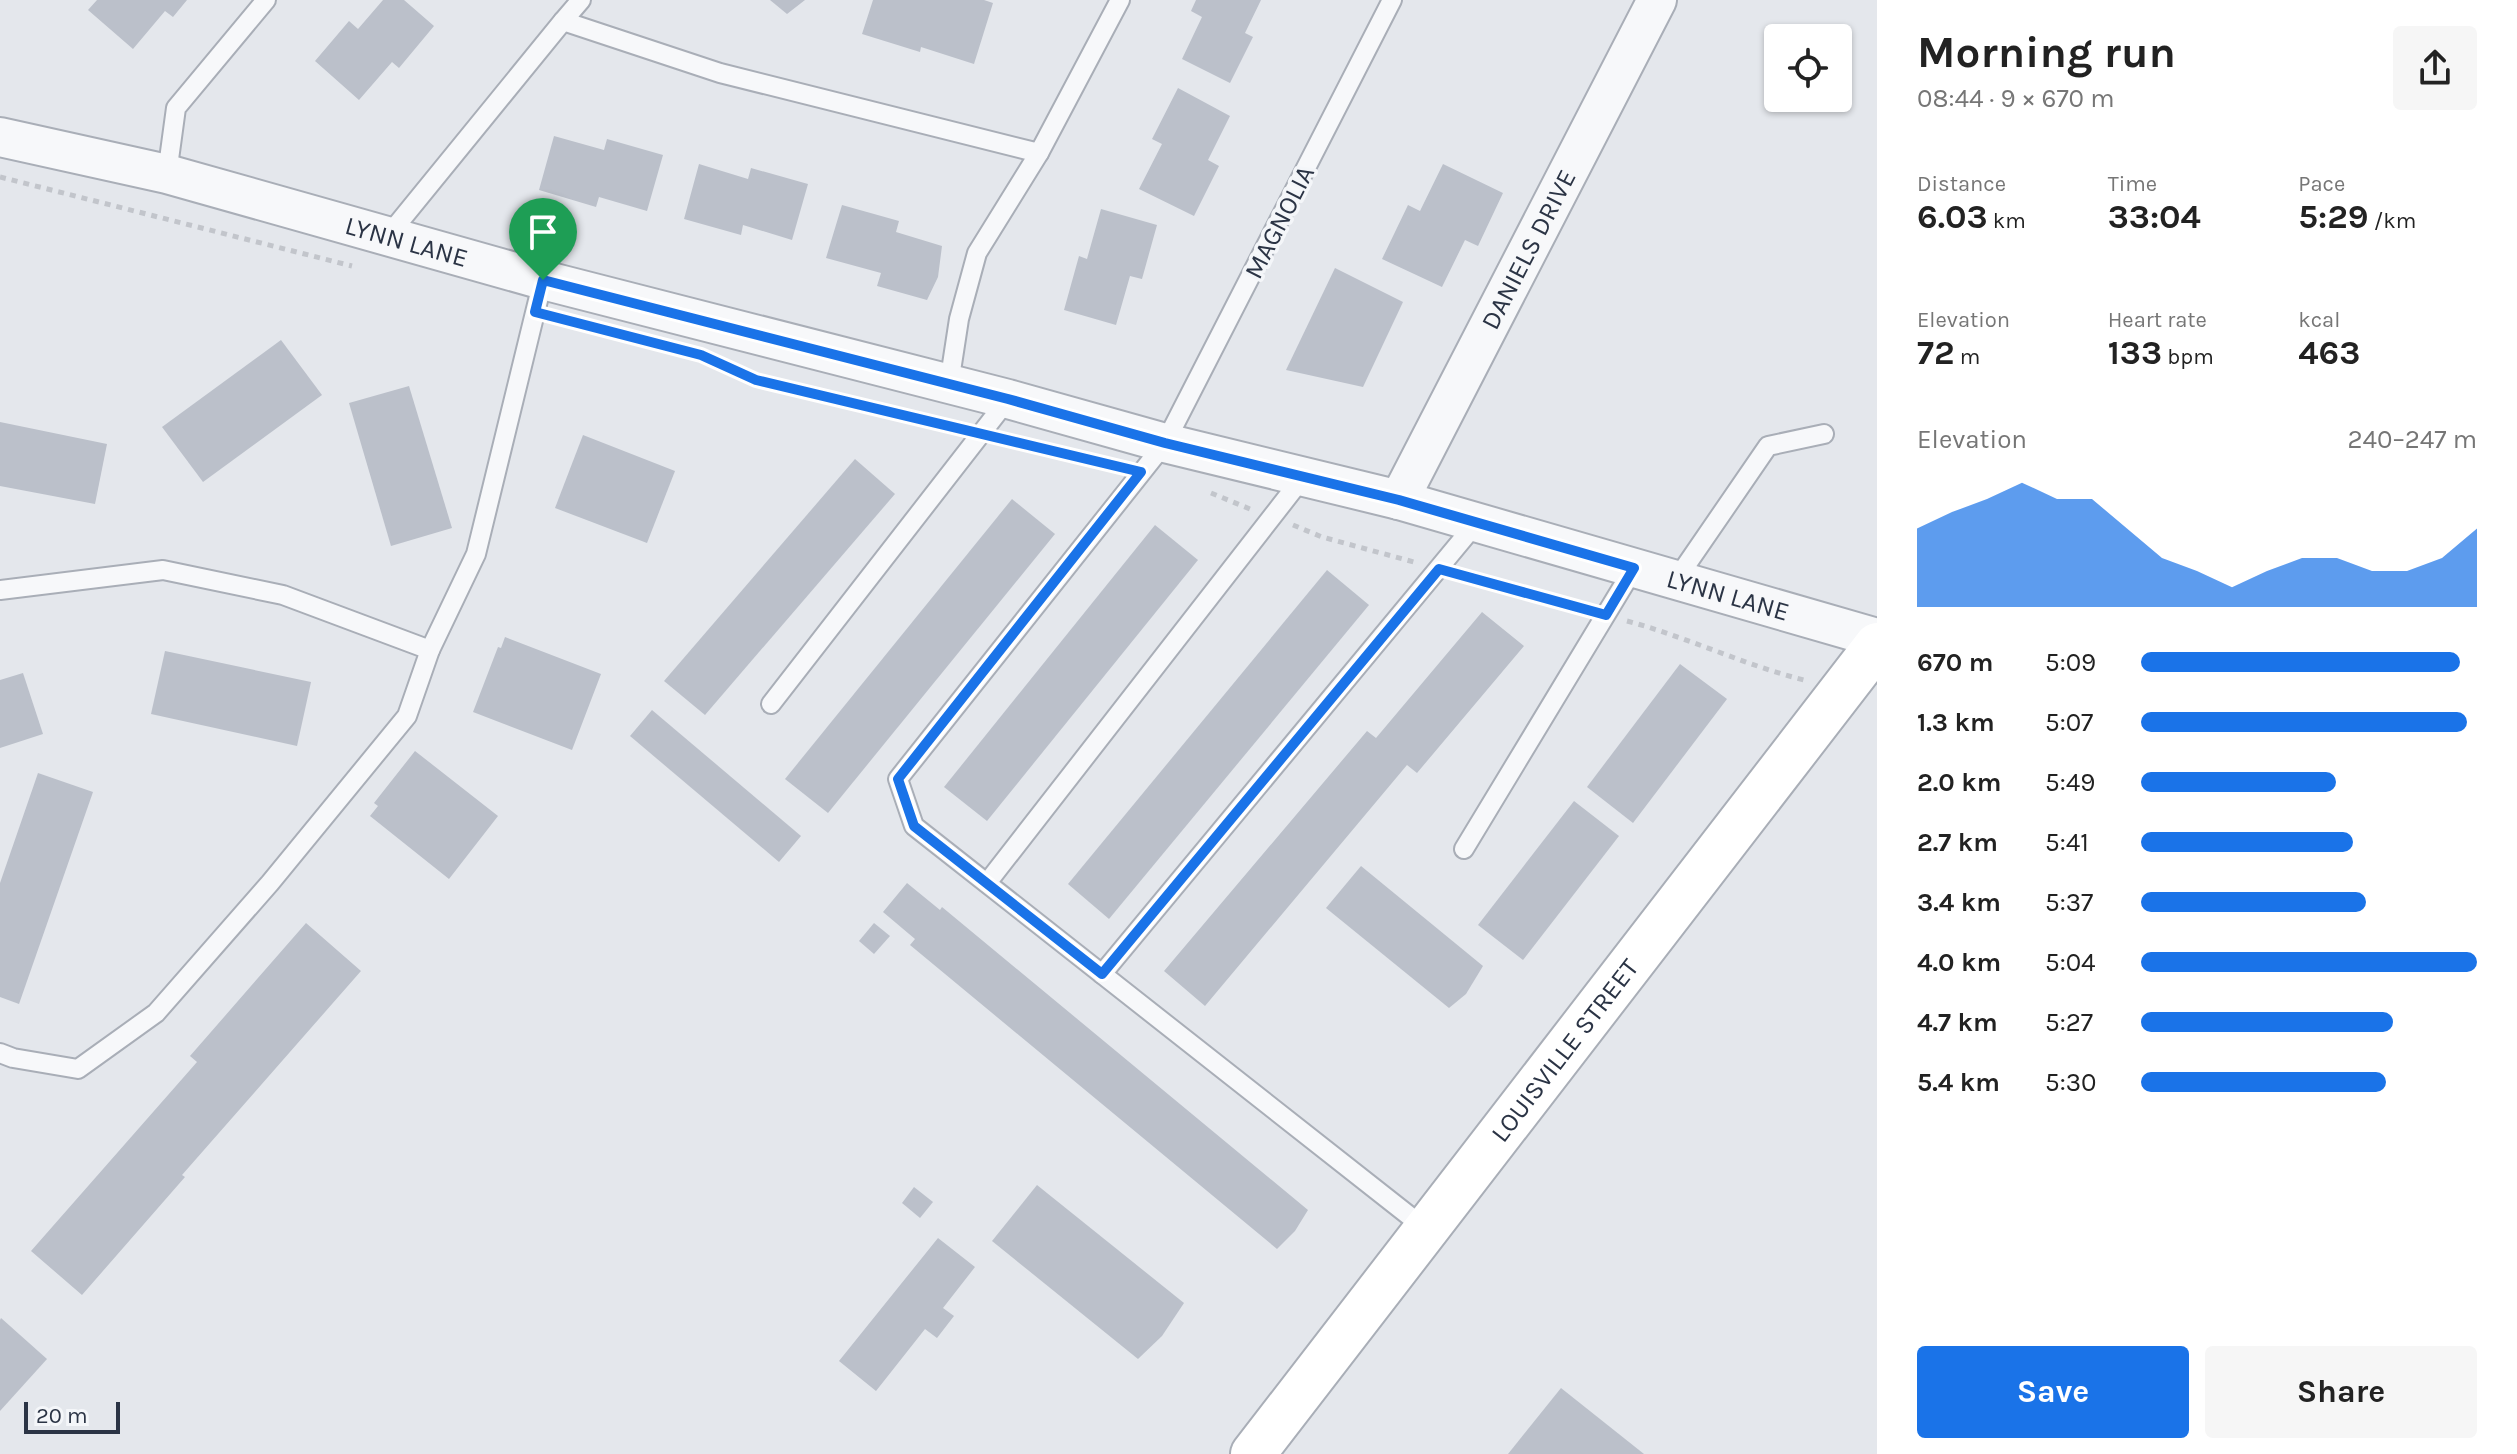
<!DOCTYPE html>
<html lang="en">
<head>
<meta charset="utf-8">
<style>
  :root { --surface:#fff; --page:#f6f6f6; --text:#222; --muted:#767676; --accent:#1a73e8 }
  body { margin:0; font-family:Karla,sans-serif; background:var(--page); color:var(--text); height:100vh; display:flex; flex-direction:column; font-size:30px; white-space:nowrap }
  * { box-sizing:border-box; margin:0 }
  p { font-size:26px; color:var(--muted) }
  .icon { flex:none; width:44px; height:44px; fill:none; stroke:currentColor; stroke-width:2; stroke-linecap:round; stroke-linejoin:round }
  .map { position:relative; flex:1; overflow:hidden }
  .details { display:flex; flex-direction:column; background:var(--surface); width:640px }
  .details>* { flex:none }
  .fabs { position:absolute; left:1764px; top:24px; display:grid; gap:16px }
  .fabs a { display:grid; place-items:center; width:88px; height:88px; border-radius:8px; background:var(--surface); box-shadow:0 2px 6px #0004; font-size:40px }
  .scale { position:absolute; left:24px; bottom:20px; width:96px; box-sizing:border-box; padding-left:8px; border:4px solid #2b3445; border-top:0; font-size:22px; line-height:28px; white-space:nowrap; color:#2b3445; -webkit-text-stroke:6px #f4f6f9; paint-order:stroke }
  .pin { position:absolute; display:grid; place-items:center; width:68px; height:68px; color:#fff; margin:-82px -34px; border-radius:50% 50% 50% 0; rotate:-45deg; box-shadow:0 0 8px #0007 }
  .pin .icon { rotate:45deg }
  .round { display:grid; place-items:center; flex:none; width:84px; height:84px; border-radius:8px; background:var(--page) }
  .summary { display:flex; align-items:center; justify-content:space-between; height:136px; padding:0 40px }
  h1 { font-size:44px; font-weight:700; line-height:60px }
  .figures { display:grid; grid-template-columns:repeat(3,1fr); gap:12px; height:136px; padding:8px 40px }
  .figures div { display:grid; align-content:center }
  .figures b { font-size:34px; font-weight:700 }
  .figures small { font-size:22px; font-weight:400 }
  .figures p { font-size:22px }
  .chart { height:224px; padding:16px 40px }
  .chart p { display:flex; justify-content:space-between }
  .chart svg { width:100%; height:144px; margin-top:8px; fill:var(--accent); opacity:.7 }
  .button { display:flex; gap:16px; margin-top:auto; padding:16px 40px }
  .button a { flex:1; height:92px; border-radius:8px; background:var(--accent); color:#fff; font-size:32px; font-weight:700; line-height:92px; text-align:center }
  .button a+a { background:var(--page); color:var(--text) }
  ul { padding:0 40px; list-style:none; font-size:26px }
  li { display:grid; grid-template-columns:128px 96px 1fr; align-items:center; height:60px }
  li i { height:20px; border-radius:10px; background:var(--accent) }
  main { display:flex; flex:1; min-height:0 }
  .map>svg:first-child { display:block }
  .building { fill:#bbc0ca }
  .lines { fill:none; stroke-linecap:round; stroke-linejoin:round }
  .service-casing { stroke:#a9aeb7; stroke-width:22 }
  .minor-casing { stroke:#a9aeb7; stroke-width:42 }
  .secondary-casing { stroke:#a9aeb7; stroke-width:48 }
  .path { stroke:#c2c5cb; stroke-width:5; stroke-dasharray:6 6; stroke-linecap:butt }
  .service { stroke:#f7f8fa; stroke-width:18 }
  .minor { stroke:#f7f8fa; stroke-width:38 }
  .secondary { stroke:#fff; stroke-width:44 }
  .route-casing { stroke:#fff; stroke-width:16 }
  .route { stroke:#1a73e8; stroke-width:10 }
  .labels { text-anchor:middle; stroke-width:7; stroke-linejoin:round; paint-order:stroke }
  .street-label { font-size:26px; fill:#2b3445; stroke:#f4f6f9 }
</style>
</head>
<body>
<main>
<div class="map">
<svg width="1877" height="1454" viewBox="0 0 1877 1454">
  <rect width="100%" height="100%" fill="#e4e7ec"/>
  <!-- building -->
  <g class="building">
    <polygon points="97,0 187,0 173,17 165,11 133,49 88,10"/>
    <polygon points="383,0 404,0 434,26 399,68 392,62 359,100 315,61 349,21 358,29"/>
    <polygon points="770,0 805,0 787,14"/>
    <polygon points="873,0 984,0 993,3 974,64 921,47 920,52 862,34"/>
    <polygon points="1196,0 1261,0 1245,33 1253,37 1230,83 1182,59 1202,17 1191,11"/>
    <polygon points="1178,88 1230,116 1208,160 1219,166 1194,216 1139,189 1162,144 1152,139"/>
    <polygon points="554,136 604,150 607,139 663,155 647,211 599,197 596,207 539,190"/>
    <polygon points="699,164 748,179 751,168 808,184 792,240 743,225 741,235 684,219"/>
    <polygon points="1443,164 1503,193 1478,246 1465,240 1442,287 1382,259 1408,205 1420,211"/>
    <polygon points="842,205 899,221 896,232 942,246 938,277 927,300 877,286 881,273 826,258"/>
    <polygon points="1101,209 1157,225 1142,279 1130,276 1116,325 1064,310 1079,256 1087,259"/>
    <polygon points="1335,268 1403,302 1363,387 1286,370"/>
    <polygon points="281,340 322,395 203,482 162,427"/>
    <polygon points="409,386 452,528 391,546 349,403"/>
    <polygon points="0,422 107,444 95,504 0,486"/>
    <polygon points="583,435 675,471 647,543 555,508"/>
    <polygon points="855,459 895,494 705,715 664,681"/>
    <polygon points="1012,499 1055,534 828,813 785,779"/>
    <polygon points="1155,525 1198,560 987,821 944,787"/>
    <polygon points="1327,570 1369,605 1109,919 1068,884"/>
    <polygon points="1482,612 1524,646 1417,773 1407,765 1205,1006 1164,971 1367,731 1376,738"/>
    <polygon points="505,637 601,674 572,750 473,712 498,647 501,648"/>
    <polygon points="165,651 311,682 297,746 151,714"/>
    <polygon points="1680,664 1727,699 1633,823 1587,787"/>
    <polygon points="23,673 43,734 0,748 0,680"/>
    <polygon points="652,710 801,836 779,862 630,736"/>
    <polygon points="415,751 498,816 449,879 370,816 378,806 374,803"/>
    <polygon points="38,773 93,792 19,1004 0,997 0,883"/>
    <polygon points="1574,801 1619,836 1523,960 1478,925"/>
    <polygon points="1361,866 1483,966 1466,994 1449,1008 1326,908"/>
    <polygon points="907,883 940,910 942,907 1308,1210 1295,1231 1277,1249 910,945 915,939 883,912"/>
    <polygon points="306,923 361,971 182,1175 185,1177 82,1295 31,1251 197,1062 190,1056"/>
    <polygon points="874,923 890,936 874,954 859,941"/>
    <polygon points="1037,1185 1184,1303 1162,1336 1138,1359 992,1241"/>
    <polygon points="914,1187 933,1202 920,1218 902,1203"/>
    <polygon points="938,1238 975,1267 943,1308 954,1316 937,1338 925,1329 876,1391 839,1361"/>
    <polygon points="1,1318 47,1359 0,1411 0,1320"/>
    <polygon points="1561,1388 1644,1454 1508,1454"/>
  </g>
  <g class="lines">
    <!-- service casing -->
    <g class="service-casing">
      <g id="service">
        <polyline points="581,0 563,21 720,73 1039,153"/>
        <polyline points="1392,0 1165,443 898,779 914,826 1426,1229"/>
        <polyline points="167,174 176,108 266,0"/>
        <polyline points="387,237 563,21"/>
        <polyline points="949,384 959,319 977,253 1039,153 1120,0"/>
        <polyline points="1676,580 1768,446 1824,434"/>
        <polyline points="0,590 163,570 283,595 430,650 407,716 270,883 156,1013 78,1069 13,1058 0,1053"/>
        <polyline points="430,650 476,554 543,280"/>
        <polyline points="771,704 1008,399"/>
        <polyline points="1464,849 1634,568"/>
        <polyline points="987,883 1303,477"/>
        <polyline points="1102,974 1477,522"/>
      </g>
    </g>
    <!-- minor casing -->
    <g class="minor-casing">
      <g id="minor">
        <path id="s1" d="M0,137L167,174L543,280L1008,399L1165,443L1399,500L1877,638"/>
        <path id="s2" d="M1399,500L1657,0"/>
      </g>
    </g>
    <!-- secondary casing -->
    <g class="secondary-casing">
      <g id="secondary">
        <path id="s3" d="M1253,1454L1877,645"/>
      </g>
    </g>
    <!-- path -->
    <g class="path">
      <polyline points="0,177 352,266"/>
      <polyline points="721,364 756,380 954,428"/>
      <polyline points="1006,440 1059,453"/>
      <polyline points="1211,493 1250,509"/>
      <polyline points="1293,525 1322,537 1414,562"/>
      <polyline points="1462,575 1583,609"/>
      <path d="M1627,621C1687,637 1744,665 1804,680"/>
    </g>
    <!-- service -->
    <use href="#service" class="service"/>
    <!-- minor -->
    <use href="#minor" class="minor"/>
    <!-- secondary -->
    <use href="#secondary" class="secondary"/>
  </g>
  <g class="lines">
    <!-- route casing -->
    <g class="route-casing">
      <polygon id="route" points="543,280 1008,399 1165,443 1399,500 1634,568 1606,615 1439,569 1102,974 914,826 898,779 1141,472 756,380 701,355 535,312"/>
    </g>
    <!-- route -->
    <use href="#route" class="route"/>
  </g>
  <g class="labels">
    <!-- street labels -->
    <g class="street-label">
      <text transform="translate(1279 222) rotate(-63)" y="9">MAGNOLIA</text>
      <text dy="9" stroke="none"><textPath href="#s1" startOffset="420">LYNN LANE</textPath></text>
      <text dy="9" stroke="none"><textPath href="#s2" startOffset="282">DANIELS DRIVE</textPath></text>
      <text dy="9" stroke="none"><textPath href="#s1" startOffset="1788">LYNN LANE</textPath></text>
      <text dy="9" stroke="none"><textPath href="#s3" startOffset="510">LOUISVILLE STREET</textPath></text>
    </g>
  </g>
</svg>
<div class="fabs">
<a><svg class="icon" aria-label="locate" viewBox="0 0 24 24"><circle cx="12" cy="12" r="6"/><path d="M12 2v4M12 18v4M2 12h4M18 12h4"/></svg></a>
</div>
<div class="scale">20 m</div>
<div class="pin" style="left:543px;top:280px;background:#1e9e55"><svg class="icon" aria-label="arrive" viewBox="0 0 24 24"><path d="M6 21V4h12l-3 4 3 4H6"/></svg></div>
</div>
<section class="details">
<div class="summary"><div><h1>Morning run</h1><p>08:44 · 9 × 670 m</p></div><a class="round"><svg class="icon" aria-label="share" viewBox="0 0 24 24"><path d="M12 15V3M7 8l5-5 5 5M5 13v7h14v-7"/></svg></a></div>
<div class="figures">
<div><p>Distance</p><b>6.03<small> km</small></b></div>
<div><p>Time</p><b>33:04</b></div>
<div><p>Pace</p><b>5:29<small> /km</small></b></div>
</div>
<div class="figures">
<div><p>Elevation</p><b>72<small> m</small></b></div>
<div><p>Heart rate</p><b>133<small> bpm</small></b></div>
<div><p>kcal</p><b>463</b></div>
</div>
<div class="chart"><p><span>Elevation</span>240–247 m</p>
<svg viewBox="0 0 160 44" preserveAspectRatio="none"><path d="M0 44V20L10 15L20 11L30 6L40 11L50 11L60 20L70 29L80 33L90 38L100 33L110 29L120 29L130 33L140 33L150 29L160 20V44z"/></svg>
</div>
<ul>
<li><b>670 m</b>5:09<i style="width:95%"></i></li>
<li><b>1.3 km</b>5:07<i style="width:97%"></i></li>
<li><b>2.0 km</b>5:49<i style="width:58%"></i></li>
<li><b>2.7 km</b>5:41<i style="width:63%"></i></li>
<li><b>3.4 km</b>5:37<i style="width:67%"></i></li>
<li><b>4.0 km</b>5:04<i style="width:100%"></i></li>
<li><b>4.7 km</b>5:27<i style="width:75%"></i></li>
<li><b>5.4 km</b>5:30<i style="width:73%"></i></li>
</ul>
<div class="button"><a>Save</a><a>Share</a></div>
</section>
</main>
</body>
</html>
